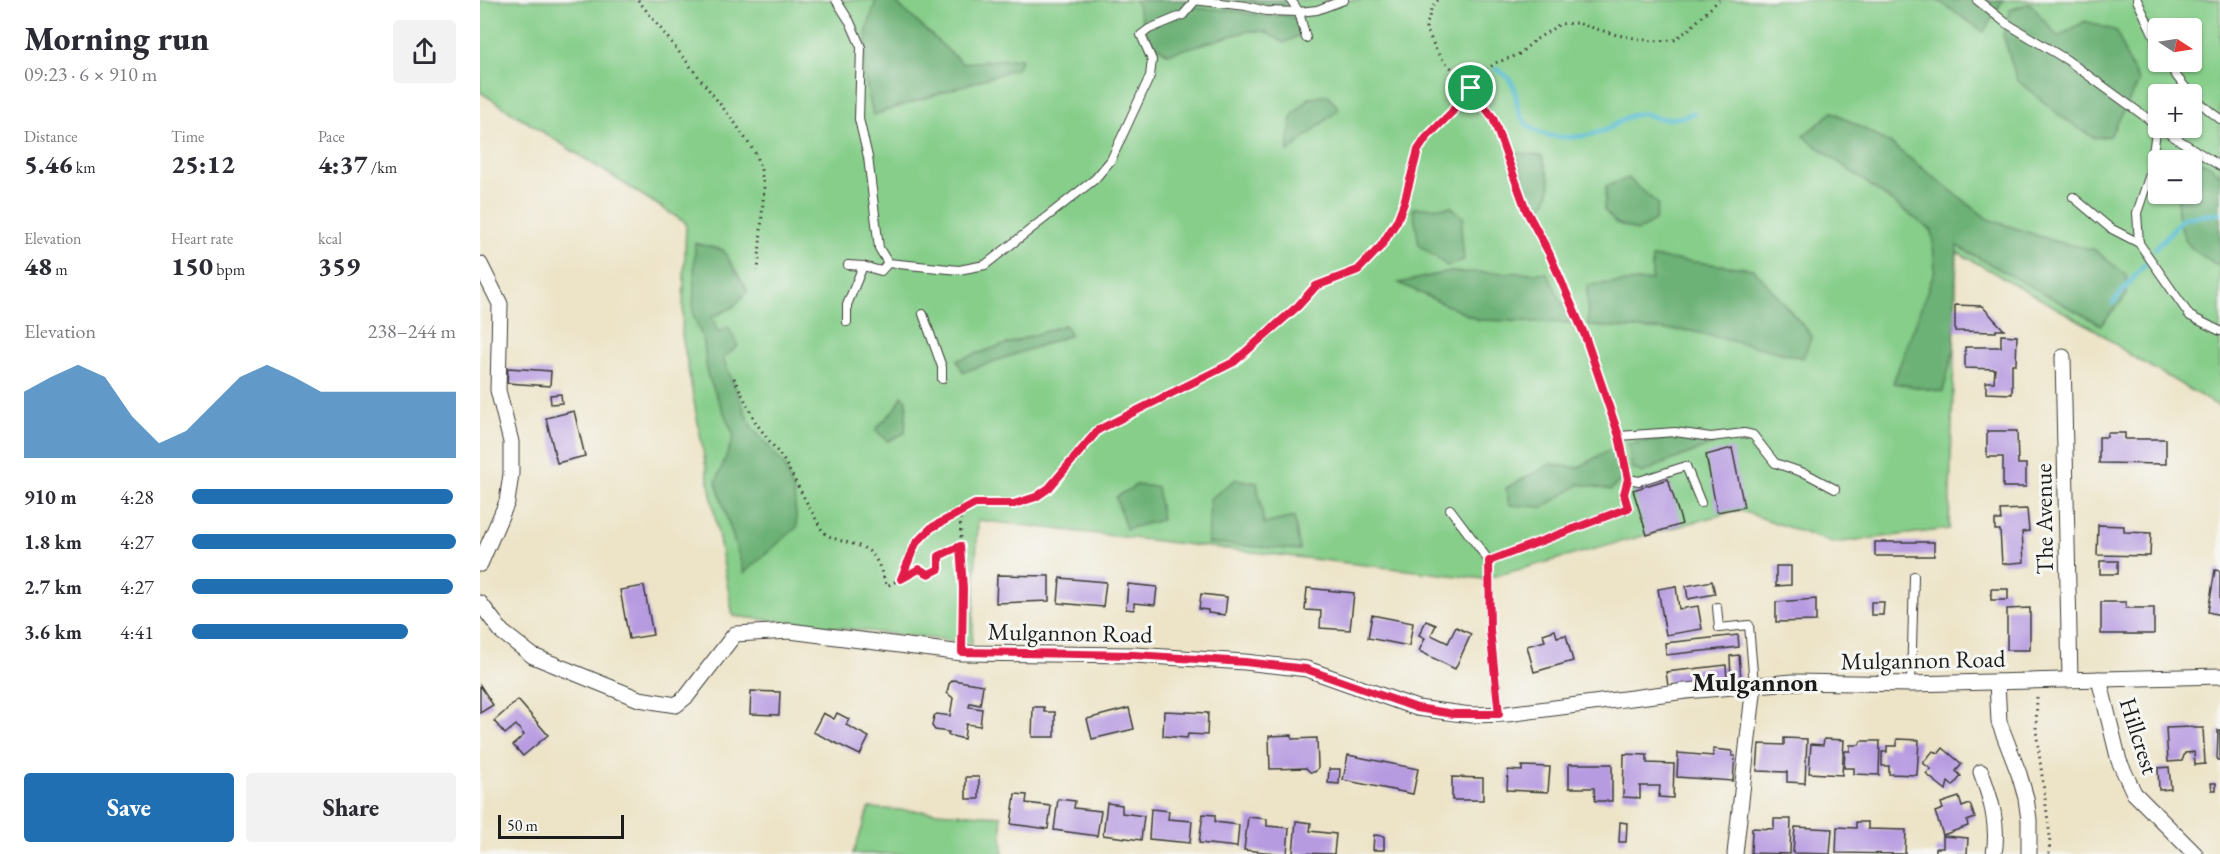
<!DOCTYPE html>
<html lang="en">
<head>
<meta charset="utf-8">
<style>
  :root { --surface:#fff; --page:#f2f2f3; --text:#2b2b33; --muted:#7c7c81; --accent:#1f6fb2 }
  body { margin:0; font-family:"EB Garamond",serif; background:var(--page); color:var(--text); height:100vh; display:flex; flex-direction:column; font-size:22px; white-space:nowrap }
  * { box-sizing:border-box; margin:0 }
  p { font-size:20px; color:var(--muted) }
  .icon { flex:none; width:33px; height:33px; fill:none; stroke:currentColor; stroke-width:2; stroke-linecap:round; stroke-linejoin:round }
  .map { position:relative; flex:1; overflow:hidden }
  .sheet { display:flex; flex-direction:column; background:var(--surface); width:480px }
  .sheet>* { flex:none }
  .needle { width:39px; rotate:102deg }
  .buttons { position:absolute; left:1668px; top:18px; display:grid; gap:12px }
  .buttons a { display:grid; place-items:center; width:54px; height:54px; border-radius:6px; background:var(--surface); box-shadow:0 2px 4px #0004; font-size:30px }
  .scale { position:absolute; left:18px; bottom:15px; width:126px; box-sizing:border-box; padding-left:6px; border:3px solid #1c1c1c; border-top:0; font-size:16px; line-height:21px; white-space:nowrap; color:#1c1c1c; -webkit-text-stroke:4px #f6f6f2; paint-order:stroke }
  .pin { position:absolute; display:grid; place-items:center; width:51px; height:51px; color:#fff; margin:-26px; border:3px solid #fff; border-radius:50%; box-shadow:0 2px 6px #0007 }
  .round { display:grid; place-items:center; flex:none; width:63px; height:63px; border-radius:6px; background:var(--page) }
  .headline { display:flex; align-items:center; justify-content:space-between; height:102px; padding:0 24px }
  h1 { font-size:33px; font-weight:800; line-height:45px }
  .figures { display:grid; grid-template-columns:repeat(3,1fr); gap:9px; height:102px; padding:6px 24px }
  .figures div { display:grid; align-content:center }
  .figures b { font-size:26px; font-weight:800 }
  .figures small { font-size:16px; font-weight:400 }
  .figures p { font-size:16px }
  .chart { height:168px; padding:12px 24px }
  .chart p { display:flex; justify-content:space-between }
  .chart svg { width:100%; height:108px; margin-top:6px; fill:var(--accent); opacity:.7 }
  .cta { display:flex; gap:12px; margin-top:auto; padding:12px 24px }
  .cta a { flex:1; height:69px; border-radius:6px; background:var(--accent); color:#fff; font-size:24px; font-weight:800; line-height:69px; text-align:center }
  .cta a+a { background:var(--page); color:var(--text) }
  ul { padding:0 24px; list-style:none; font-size:20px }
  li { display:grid; grid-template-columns:96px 72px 1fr; align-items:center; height:45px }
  li i { height:15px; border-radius:8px; background:var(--accent) }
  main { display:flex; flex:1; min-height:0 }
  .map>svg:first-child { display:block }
  .green { fill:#86ce8a; stroke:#517553; stroke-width:1.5; fill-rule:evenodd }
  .forest { fill:#6cb176; stroke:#446649; stroke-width:1.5 }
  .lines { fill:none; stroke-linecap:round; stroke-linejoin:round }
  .stream { stroke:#53bcd0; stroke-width:5 }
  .building { fill:#b79be1 }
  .lane-casing { stroke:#3b3a36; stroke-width:10 }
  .street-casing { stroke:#3b3a36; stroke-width:17 }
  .path { stroke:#3b3a36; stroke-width:3; stroke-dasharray:1.5 4.5; stroke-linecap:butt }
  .lane { stroke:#fff; stroke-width:8 }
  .street { stroke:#fff; stroke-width:15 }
  .route-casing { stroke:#fff; stroke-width:12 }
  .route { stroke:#e11d48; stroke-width:8 }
  .labels { text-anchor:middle; stroke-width:6; stroke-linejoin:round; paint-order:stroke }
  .street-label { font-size:24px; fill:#1c1c1c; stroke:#f6f6f2 }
  .neighbourhood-label { font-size:26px; font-weight:bold; fill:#1c1c1c; stroke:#f6f6f2 }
</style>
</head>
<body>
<main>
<section class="sheet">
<div class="headline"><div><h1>Morning run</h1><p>09:23 · 6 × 910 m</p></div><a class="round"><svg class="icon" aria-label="share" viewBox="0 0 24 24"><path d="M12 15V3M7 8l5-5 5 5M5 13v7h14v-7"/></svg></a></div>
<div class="figures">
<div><p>Distance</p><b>5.46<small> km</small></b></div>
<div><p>Time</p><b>25:12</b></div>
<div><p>Pace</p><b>4:37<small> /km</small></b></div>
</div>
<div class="figures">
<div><p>Elevation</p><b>48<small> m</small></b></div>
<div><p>Heart rate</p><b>150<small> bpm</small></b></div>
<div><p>kcal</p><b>359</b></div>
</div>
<div class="chart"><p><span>Elevation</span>238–244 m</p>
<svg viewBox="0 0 160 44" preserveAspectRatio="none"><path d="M0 44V17L10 11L20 6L30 11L40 27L50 38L60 33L70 22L80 11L90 6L100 11L110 17L120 17L130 17L140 17L150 17L160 17V44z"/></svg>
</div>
<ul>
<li><b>910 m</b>4:28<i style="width:99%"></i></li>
<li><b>1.8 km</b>4:27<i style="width:100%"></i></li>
<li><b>2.7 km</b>4:27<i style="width:99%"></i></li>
<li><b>3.6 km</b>4:41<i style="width:82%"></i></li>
</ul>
<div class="cta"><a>Save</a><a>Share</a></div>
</section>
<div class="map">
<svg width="1740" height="854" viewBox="0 0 1740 854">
  <rect width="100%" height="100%" fill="#f6f6f2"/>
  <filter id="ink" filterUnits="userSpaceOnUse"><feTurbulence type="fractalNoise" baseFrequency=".0167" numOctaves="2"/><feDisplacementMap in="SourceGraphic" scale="12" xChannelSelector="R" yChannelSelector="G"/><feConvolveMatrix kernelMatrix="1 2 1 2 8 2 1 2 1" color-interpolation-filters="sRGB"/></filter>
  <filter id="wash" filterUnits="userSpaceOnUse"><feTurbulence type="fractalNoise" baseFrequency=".008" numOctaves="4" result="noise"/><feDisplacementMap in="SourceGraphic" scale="24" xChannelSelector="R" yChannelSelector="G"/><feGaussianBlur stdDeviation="1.35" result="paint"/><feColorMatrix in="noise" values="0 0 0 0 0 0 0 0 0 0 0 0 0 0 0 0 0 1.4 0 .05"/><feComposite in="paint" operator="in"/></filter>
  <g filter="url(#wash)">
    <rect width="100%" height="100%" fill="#ede4c8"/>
    <!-- green -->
    <g class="green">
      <path d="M0,0H1740V407L1650,355L1616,330L1477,252L1469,529L1353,543L1259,510L1004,579L498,520L492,643L253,616L202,335L206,223L0,92ZM1678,28H1712V62H1678ZM1678,94H1712V128H1678ZM1678,160H1712V194H1678Z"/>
      <polygon points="389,808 521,816 523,854 373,854"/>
    </g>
    <!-- forest -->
    <g class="forest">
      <polygon points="396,0 413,0 482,63 541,58 538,68 393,115 384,75 387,30"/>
      <polygon points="655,0 704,0 715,8 747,10 790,17 801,15 816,18 820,35 804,43 784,31 768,31 688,54 671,43"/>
      <polygon points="762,0 806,0 806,1 803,8"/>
      <polygon points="1457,0 1523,0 1504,32"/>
      <polygon points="1550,3 1578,37 1605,21 1637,31 1645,54 1659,82 1630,136 1614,138 1583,118 1537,80 1523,35 1530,10"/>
      <polygon points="848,95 859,109 808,152 811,117 829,98"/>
      <polygon points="1353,112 1411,144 1508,219 1577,242 1615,250 1647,276 1646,296 1621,325 1477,246 1474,349 1463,392 1413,383 1455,270 1452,231 1323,136"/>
      <path d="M1035,152L1062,156C1071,183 1076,189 1057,214Z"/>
      <path d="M1719,162L1730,165L1740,175V267C1732,261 1723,257 1715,251C1700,240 1696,211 1698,194H1712V170Z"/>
      <polygon points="1148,178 1178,204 1175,221 1157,231 1136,223 1124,210 1126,186"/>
      <polygon points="972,207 984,218 981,228 984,260 967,266 939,245 933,208"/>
      <polygon points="215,243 243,250 268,291 252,308 232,317 238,332 248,327 258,346 243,358 271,426 305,466 314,494 317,527 264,573 236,482 254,436 227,374 224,343 213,314"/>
      <polygon points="1172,257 1274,269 1332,336 1323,358 1211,331 1108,326 1107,285 1172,280"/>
      <polygon points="967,272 1067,273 1092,323 998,320 919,283"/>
      <polygon points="585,325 591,335 483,372 477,360"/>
      <polygon points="422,396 427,400 425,433 408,441 395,430 416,408"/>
      <polygon points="1195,437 1234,444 1187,462 1162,473 1152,468 1148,444"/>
      <polygon points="1134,447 1141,479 1131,490 1100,484 1064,507 1029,505 1026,488 1071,464 1098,468"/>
      <polygon points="756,479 777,483 784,524 814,517 820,550 728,543 730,499"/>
      <polygon points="656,485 677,487 682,520 646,529 636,497"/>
    </g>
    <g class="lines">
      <!-- stream -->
      <g class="stream">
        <path d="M1016,69C1047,86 1028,103 1045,122C1062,142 1101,139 1123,131C1135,126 1147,114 1160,114C1166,113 1172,117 1178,118C1191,120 1202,118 1214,113"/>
        <polyline points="1675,249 1703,218 1740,213"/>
        <polyline points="1633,303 1665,264"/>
      </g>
    </g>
    <g id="blocks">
      <!-- building -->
      <g class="building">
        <polygon points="1475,305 1502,306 1524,330 1516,330 1516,332 1475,331"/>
        <polygon points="1521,335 1537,336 1536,364 1532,364 1532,394 1506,393 1506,382 1514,382 1515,369 1485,368 1485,347 1521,347"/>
        <polygon points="28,368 71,371 70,386 27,383"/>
        <polygon points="81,394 82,403 71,404 70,395"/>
        <polygon points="94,411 105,456 77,463 66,418"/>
        <polygon points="1507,431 1537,431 1538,464 1546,464 1546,487 1523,487 1523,457 1507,457"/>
        <polygon points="1627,433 1645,433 1645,439 1686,439 1686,464 1619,463 1619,437 1627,437"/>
        <polygon points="1252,448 1264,507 1237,512 1226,455"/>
        <polygon points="1188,479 1202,524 1167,535 1153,490"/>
        <polygon points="1547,509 1549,531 1542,532 1544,562 1522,564 1520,530 1515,530 1515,520 1521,520 1520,510"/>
        <polygon points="1618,525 1644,526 1644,532 1671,533 1670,556 1617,555"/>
        <rect x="1395" y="542" width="59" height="14"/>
        <rect x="1620" y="561" width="18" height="13"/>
        <polygon points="1296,566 1311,566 1311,585 1296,586"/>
        <polygon points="1735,570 1740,571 1740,615 1728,612"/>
        <polygon points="517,575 569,576 569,601 516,603"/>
        <polygon points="580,578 626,582 623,607 578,603"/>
        <polygon points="1232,581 1235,594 1208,599 1206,586"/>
        <polygon points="648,584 677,587 675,605 654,603 654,610 646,609"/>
        <polygon points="164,586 173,635 149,639 140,590"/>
        <polygon points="1196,586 1199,609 1218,606 1222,629 1186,635 1178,589"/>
        <polygon points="827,588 874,593 870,630 840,628 841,611 825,610"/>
        <rect x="1511" y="589" width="17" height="11"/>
        <polygon points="721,594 747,597 745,615 728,613 728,610 719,609"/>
        <polygon points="1336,599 1336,621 1296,622 1296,602"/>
        <polygon points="1391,602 1404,602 1403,615 1391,615"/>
        <polygon points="1621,602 1646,602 1646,608 1674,608 1674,634 1621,634"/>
        <polygon points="1550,608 1550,650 1527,650 1527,609"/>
        <polygon points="892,615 933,623 929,646 888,638"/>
        <polygon points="946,621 956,625 951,635 968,643 976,627 991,634 975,669 939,651 945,638 939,635"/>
        <polygon points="1075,630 1077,637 1086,635 1093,661 1054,672 1047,646 1065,641 1063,634"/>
        <polygon points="1258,635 1259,647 1186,655 1185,643"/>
        <polygon points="1259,655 1261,679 1251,679 1250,656"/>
        <polygon points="1246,665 1247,680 1188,686 1186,672"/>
        <polygon points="473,680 503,685 500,705 490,703 489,707 502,709 500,726 486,724 484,739 468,735 469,732 455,730 452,726 454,716 457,714 470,716 473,698 467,693 469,684"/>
        <polygon points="0,685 13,705 0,713"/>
        <polygon points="271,691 300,692 299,715 270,714"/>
        <polygon points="38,700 68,735 43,756 33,745 44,735 36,725 25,734 14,721"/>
        <polygon points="553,707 564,707 564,712 575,712 575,737 552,737"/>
        <polygon points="649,708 654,729 612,739 607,719"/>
        <polygon points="684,711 728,713 727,735 708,734 707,738 683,736"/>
        <polygon points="343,713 354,719 357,713 369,719 366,725 389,737 380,755 333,732"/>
        <polygon points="1712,727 1713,728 1723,728 1725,764 1715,765 1714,752 1705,753 1702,761 1688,762 1686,728"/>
        <polygon points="1738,730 1740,730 1740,760 1737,760"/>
        <polygon points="812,735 812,739 837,738 838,768 835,772 830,772 826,768 790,769 789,736"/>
        <polygon points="1304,738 1327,739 1325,783 1307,782 1307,772 1277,771 1279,744 1304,745"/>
        <polygon points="1344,739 1364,740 1362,775 1329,773 1331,744 1343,745"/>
        <polygon points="1417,739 1439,740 1437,775 1409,774 1409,766 1402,766 1402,752 1407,752 1407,746 1417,746"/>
        <polygon points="1381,741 1400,741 1399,775 1374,774 1374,768 1364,768 1365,751 1370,751 1370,745 1379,745"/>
        <polygon points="1463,748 1482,764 1476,771 1481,776 1473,786 1468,782 1466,790 1446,774 1451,769 1443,763 1453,751 1459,753"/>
        <polygon points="1233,749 1252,751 1252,756 1255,756 1253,781 1197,777 1198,753 1233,756"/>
        <polygon points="1144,754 1167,755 1167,763 1194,764 1193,798 1179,797 1180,786 1160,786 1160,798 1143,797"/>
        <polygon points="868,755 938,769 933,794 863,780"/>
        <polygon points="1089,764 1132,764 1132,801 1115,801 1114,788 1089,788"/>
        <polygon points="1042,766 1070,767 1068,792 1027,790 1028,770 1042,771"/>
        <polygon points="1689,767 1691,789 1679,790 1678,768"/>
        <polygon points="849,769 860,769 859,784 848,783"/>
        <rect x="486" y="777" width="13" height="22"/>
        <polygon points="972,777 1003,778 1003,800 972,800"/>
        <polygon points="1731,783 1736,783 1736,790 1732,790"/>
        <polygon points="535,794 547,795 546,803 571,806 568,829 531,824"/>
        <polygon points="1479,797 1482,807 1490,804 1495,818 1487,821 1488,826 1463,835 1455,812 1463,809 1461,803"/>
        <polygon points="578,799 595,801 594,808 621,811 617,836 574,830"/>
        <polygon points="627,803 642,805 642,813 664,816 661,840 623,835"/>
        <polygon points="671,809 689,811 688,819 712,821 710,843 669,839"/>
        <polygon points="723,814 735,815 735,822 759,825 757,847 719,843"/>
        <polygon points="768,817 787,819 787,826 809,828 807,854 764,850"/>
        <polygon points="1294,819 1311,819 1310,854 1271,853 1272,828 1294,829"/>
        <polygon points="816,821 831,823 830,831 856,834 854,854 813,853"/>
        <polygon points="1140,822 1147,823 1146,842 1139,842"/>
        <polygon points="1376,822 1388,822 1388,829 1426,830 1425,854 1356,853 1357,827 1376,828"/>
        <polygon points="1315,827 1352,829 1350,854 1313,853"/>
        <polygon points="894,835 904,836 904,850 893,850"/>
        <polygon points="1463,836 1488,838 1487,854 1456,854 1456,848 1463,848"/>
      </g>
    </g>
  </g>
  <g filter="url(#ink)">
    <use href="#blocks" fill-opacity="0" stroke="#3b3a36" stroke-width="1.5"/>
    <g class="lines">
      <!-- lane casing -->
      <g class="lane-casing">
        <g id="lane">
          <polyline points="356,0 370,22 381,47 379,119 388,157 399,248 408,263 479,270 505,265 615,179 631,160 670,76 672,60 661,35 669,29 703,15 715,1"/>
          <polyline points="713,0 766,6 786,11 819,12 837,10 864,0"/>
          <polyline points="811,0 819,12 826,38"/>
          <polyline points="1497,0 1526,23 1587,60 1678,126"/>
          <polyline points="1657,0 1678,44"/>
          <path d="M1687,62C1701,85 1718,103 1740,119"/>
          <polyline points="1680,128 1740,166"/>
          <polyline points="1593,197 1630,228 1659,243 1710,316 1740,331"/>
          <polyline points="1659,243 1657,213 1670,174 1677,125"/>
          <polyline points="368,265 383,266 401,271 408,263"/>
          <polyline points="443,314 462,367 462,379"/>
          <polyline points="367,322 367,305 383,266"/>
          <polyline points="1139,436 1195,432 1231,437 1264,433 1273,435 1295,463 1327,474 1355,489"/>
          <polyline points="1148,479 1159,481 1206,466 1221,503"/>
          <polyline points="970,509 1009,561 1148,508"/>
          <polyline points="1009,561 1010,630 1019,714"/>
          <polyline points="1237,607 1239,628 1269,625 1274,685"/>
          <polyline points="1431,684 1434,576"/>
        </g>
      </g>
      <!-- street casing -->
      <g class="street-casing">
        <g id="street">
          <polyline points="0,264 20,304 18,390 31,442 31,474 27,502 0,564"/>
          <polyline points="1583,357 1590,679"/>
          <polyline points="0,603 22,632 53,656 159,699 196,705 207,696 255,634 310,631 482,653 654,655 765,662 827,669 937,708 991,715 1027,714 1206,691 1313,682 1431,684 1740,676"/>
          <polyline points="1619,679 1639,761 1654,793 1715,854"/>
          <polyline points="1517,682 1519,722 1539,774 1546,798 1549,820 1549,854"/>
          <path d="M1501,772C1511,799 1519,825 1514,854"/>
          <polyline points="1255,854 1274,685"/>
        </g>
      </g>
      <!-- path -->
      <g class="path">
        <polyline points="158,0 255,123 275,153 281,170 284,188 278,271"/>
        <polyline points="958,0 952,6 946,28 958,54 991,89 1013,118 1046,210 1069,253 1105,336 1136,426"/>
        <path d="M254,378L276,423L303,459L343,532C357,544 380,541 392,554C399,562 403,576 407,586L439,569L449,574L458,569L459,556L480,546"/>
        <polyline points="1141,447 1145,467"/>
        <polyline points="480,512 483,588 482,639"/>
        <polyline points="421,579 436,543 451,528 495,504 534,504 556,497 569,488 618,430 754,362 818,306 836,286 878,270 901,246 917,221 924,203 938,150 946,138 972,113 981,98 1003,73 1015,63 1038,55 1055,40 1080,24 1097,23 1137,35 1172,41 1194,40 1208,30 1239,0"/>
        <polyline points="1557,697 1556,730 1570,836 1569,854"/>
      </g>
      <!-- lane -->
      <use href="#lane" class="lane"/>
      <!-- street -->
      <use href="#street" class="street"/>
    </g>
  </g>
  <g class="lines" filter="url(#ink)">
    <!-- route casing -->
    <g class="route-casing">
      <polygon id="route" points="991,88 1013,118 1046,210 1069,253 1105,336 1139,436 1148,479 1144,494 1148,508 1009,561 1010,630 1019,714 974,714 937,708 826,669 765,662 654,655 482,652 483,588 480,546 459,556 459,569 449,574 439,569 421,579 436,543 451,528 495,504 534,504 556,497 569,488 618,430 754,362 818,306 836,286 878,270 901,246 917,221 924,203 938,150 946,138 972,112 981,98"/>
    </g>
    <!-- route -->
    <use href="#route" class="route"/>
  </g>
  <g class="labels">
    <!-- street labels -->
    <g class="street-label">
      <text transform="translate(1564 519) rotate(-91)" y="8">The Avenue</text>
      <text transform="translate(590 633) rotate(1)" y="8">Mulgannon Road</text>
      <text transform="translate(1443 660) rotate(-1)" y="8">Mulgannon Road</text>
      <text transform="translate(1659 736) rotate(72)" y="8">Hillcrest</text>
    </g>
    <!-- neighbourhood labels -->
    <g class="neighbourhood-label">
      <text x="1275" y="691">Mulgannon</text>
    </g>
  </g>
</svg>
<div class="buttons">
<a><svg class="needle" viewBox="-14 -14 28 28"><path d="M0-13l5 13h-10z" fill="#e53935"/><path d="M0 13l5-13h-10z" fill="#7c7c81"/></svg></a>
<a>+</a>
<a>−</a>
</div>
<div class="scale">50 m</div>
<div class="pin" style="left:991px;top:88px;background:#1e9e55"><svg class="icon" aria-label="arrive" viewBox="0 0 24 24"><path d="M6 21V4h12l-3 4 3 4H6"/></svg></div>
</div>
</main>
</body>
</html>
